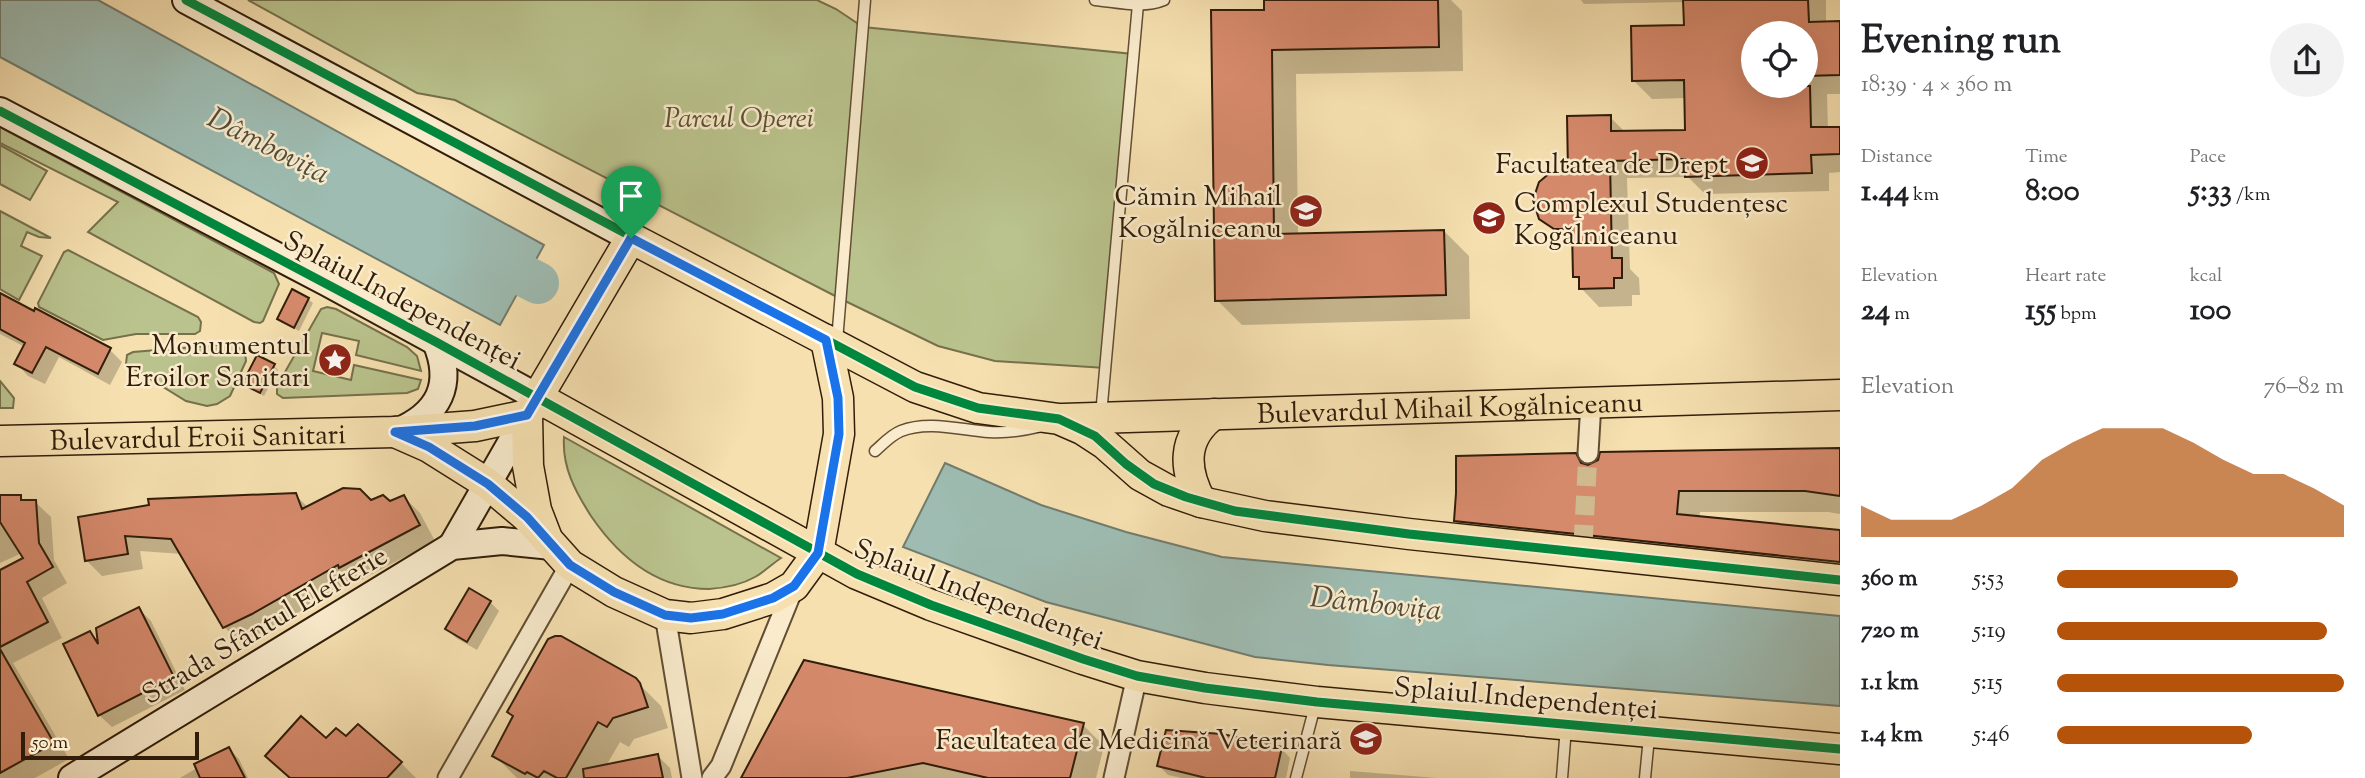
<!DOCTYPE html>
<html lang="en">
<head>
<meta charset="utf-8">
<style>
  :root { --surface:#fff; --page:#f2f2f2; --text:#202124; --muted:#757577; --accent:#b45309 }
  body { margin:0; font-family:"Sorts Mill Goudy",serif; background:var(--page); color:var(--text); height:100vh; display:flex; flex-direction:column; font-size:26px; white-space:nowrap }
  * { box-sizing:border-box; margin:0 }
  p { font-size:23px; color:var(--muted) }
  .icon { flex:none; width:38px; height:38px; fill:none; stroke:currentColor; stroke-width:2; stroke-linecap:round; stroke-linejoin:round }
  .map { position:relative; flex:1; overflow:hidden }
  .panel { display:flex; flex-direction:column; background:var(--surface); width:525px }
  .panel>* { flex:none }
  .tools { position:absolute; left:1741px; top:21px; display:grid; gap:14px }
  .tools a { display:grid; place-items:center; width:77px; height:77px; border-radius:50%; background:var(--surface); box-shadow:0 7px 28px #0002; font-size:35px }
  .scale { position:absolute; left:21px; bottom:18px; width:178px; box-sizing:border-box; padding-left:7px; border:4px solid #311d09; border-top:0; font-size:19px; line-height:24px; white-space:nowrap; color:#311d09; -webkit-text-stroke:5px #f9ebcc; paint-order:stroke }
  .pin { position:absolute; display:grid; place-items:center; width:60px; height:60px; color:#fff; margin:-72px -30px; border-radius:50% 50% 50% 0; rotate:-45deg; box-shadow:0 0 7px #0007 }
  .pin .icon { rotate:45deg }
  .round { display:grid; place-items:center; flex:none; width:74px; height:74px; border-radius:37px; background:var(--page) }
  .summary { display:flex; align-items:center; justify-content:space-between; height:119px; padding:0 21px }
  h1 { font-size:38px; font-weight:700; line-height:52px }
  .figures { display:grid; grid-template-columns:repeat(3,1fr); gap:10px; height:119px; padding:7px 21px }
  .figures div { display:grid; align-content:center }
  .figures b { font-size:30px; font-weight:700 }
  .figures small { font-size:19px; font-weight:400 }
  .figures p { font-size:19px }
  .chart { height:196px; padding:14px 21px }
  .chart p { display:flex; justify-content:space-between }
  .chart svg { width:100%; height:126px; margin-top:7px; fill:var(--accent); opacity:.7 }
  ul { padding:0 21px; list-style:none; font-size:23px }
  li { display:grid; grid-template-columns:112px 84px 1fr; align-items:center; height:52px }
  li i { height:18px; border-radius:9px; background:var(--accent) }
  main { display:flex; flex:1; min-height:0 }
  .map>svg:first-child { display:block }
  .green { fill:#bac38d; stroke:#76704b; stroke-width:2 }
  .water { fill:#9ebcb2; stroke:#727c6e; stroke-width:2 }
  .shadow { fill:#0003; fill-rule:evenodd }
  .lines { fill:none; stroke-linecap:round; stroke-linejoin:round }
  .river { stroke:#9ebcb2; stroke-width:42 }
  .building { fill:#d68a6c; stroke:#311d09; stroke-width:2 }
  .street-tunnel { stroke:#cfb98f; stroke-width:19; stroke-dasharray:19 10; stroke-linecap:butt }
  .lane-casing { stroke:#624e33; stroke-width:13 }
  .street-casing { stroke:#624e33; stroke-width:23 }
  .secondary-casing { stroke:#311d09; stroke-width:30 }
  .primary-casing { stroke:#311d09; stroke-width:33 }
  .lane { stroke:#f9ebcc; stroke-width:10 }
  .street { stroke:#f9ebcc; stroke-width:19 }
  .secondary { stroke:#f9ebcc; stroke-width:26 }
  .primary { stroke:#f6e0b0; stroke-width:30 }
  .cycleway-casing { stroke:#f9ebcc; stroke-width:13 }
  .cycleway { stroke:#00873e; stroke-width:9 }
  .route-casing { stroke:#fff; stroke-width:14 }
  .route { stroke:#1a73e8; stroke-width:9 }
  .labels { text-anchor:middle; stroke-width:5; stroke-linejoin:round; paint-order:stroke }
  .park-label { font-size:28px; font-style:italic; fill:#5a4f31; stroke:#f9ebcc }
  .poi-label { font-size:28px; fill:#311d09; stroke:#f9ebcc; text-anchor:end }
  .street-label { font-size:28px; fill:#311d09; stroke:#f9ebcc }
  .water-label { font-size:30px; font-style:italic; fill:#524d3c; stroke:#f9ebcc }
</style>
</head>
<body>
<main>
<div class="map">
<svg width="1840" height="778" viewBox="0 0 1840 778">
  <rect width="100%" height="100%" fill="#f6e0b0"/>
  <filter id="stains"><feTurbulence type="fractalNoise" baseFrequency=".00286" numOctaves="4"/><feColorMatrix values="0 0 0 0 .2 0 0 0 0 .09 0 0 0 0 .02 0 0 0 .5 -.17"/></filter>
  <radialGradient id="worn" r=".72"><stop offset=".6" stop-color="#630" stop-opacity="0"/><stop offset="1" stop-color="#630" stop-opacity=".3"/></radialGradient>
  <!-- green -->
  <g class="green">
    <polygon points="248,0 817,0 836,9 863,27 1133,54 1105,368 995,361 938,346 841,299 455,100 417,93"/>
    <polygon points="0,127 274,273 279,284 263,321 260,323 254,322 88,232 118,202 0,143"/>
    <polygon points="0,145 47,171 30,200 0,184"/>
    <polygon points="0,211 51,238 39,237 27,232 21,246 42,256 19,300 0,289"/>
    <polygon points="68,250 198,317 201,322 200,331 195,334 136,334 103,340 39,307 38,303 64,252"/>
    <polygon points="327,307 336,309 407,347 417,356 421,371 356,355 359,341 322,333 313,371 351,380 354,365 421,380 418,389 407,393 283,398 277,394 277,386 321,309"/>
    <path d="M230,344C239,346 246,352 246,361L230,396L217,404L207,406L186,401L126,364L127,355L133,352Z"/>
    <polygon points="0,381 14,398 13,408 0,408"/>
    <path d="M564,437L781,558C772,564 764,572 755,577C741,585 724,588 709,589C657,589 619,557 591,516C575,491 562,467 564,437Z"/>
  </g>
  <!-- water -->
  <g class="water">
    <polygon points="0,0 98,0 544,245 500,325 0,57"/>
    <polygon points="945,463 1041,505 1126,532 1222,557 1840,616 1840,706 1328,665 1255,657 1046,602 903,547"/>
  </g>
  <!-- shadow -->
  <g class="shadow">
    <polygon points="1266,0 1451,0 1462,11 1463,71 1296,74 1298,235 1444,231 1469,256 1470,319 1242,325 1217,300 1266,11"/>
    <path d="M1581,0H1826V23H1840V94H1827L1828,129L1840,128V172L1829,173V191L1705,194L1688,177L1627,178L1630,269L1639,278L1640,295H1632V306L1599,307L1581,288V282L1575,276L1574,247L1560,237L1541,218L1610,117L1626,133L1687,131L1686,98L1652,99L1634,81L1686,27L1685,2L1584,4ZM1754,33H1806V86H1754Z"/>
    <polygon points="0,295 34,313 36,310 110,350 122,362 110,385 59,357 45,384 28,376 16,363 25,347 0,334"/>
    <polygon points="308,299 313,303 299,331 279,319"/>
    <polygon points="274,366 278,370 264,396 244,384"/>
    <polygon points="1840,450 1840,514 1828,512 1700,512 1699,518 1840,532 1840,581 1477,542 1455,521 1575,455 1588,467"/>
    <polygon points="295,495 308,507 371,502 389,504 404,497 420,513 435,541 357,582 354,580 268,630 240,642 224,627 182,554 140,551 143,569 102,576 86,560 80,518"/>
    <polygon points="0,497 20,497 25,502 35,502 51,517 54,560 67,583 42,598 62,638 13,663 69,759 35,778 0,778 0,575 26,560 22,553 0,563"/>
    <polygon points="490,602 499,611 477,650 456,638 447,629"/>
    <polygon points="139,609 151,621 185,690 112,727 99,715 90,633 100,643"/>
    <polygon points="635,680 661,706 668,728 634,739 629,747 620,742 606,766 658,756 670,768 672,778 517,778 494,755"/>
    <polygon points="1083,725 1104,746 1096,778 743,778"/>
    <polygon points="346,739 401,763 416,778 290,778 267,756 326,741"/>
    <polygon points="1281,748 1290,758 1286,778 1182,778 1168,775 1159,766"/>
    <polygon points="229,749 239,759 248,778 180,778"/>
    <polygon points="1350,771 1437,778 1350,778"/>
  </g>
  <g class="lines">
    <!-- river -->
    <polyline class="river" points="477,252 538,283"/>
  </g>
  <!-- building -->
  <g class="building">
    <polygon points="1264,0 1438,0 1439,47 1272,50 1274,234 1444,230 1446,295 1215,301 1211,10 1264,10"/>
    <polygon points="1683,0 1808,0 1809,22 1840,21 1840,75 1806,76 1806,33 1754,33 1754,86 1810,86 1811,127 1840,127 1840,154 1811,155 1812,173 1685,177 1685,159 1610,161 1612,258 1622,258 1622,278 1614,278 1614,288 1579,289 1579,277 1573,277 1572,229 1554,229 1539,219 1533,200 1539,182 1551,172 1568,172 1567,116 1611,115 1611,131 1685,130 1684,80 1632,81 1631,26 1684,25"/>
    <polygon points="292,289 309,298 294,328 277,319"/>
    <polygon points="0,293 34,311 35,308 111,348 98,374 46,347 32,373 14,364 25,343 0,329"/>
    <polygon points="257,355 275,364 260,393 242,384"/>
    <polygon points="1840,448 1840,496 1805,491 1679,491 1677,514 1840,530 1840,562 1454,521 1456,493 1456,456 1576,453 1581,463 1588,465 1598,460 1600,452"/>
    <polygon points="343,488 360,489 371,500 383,495 390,501 404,495 420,525 339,568 338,565 252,614 223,628 171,539 125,536 128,554 85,561 78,517 149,505 148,499 296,493 302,509"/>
    <polygon points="0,495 21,495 21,500 36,500 39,543 53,567 27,582 48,622 0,647 0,570 23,558 0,522"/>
    <polygon points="469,588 491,601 467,642 445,629"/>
    <polygon points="139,607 174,677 98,716 63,644 90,631 98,644 96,628"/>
    <polygon points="555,636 561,636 636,678 640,683 648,707 613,718 607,727 598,722 566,778 557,778 544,771 538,778 527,772 525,774 492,756 513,716 507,712 548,639"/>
    <polygon points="0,649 54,743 0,773"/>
    <polygon points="804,660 1084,723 1070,778 988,778 923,763 847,778 741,778"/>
    <polygon points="301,716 326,738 336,728 346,736 358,724 402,762 387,778 290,778 265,756"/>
    <polygon points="1166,730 1222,734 1282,747 1275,778 1206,778 1157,766"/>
    <polygon points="229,747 245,778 200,778 194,764"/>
    <polygon points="658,754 663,778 584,778 583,769"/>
  </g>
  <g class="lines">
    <!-- street-tunnel -->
    <polyline class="street-tunnel" points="1583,544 1588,453"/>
    <!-- lane casing -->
    <g class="lane-casing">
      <g id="lane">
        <path d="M1095,0C1117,2 1143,9 1164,0"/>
        <polyline points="837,341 865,0"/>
        <polyline points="1101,415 1138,4"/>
        <path d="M875,451C883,444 891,435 901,431C928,420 961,430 989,432C1005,433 1021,431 1038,427"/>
        <polyline points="1296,778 1315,706"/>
        <polyline points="1562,778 1566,727"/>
        <polyline points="1645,778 1649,737"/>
      </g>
    </g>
    <!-- street casing -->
    <g class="street-casing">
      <g id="street">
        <polyline points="1588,453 1591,403"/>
        <polyline points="665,615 692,778"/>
        <polyline points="448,778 570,565"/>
        <polyline points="712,778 721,766 794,586"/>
        <polyline points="1114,778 1137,676"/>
      </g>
    </g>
    <!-- secondary casing -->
    <g class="secondary-casing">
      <g id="secondary">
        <polyline points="186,0 631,238"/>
        <polyline points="0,111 328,283 537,397"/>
        <path d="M397,432C439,414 454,385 436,342"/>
        <polyline points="452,546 527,415"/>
        <polyline points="72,778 452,546 502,541 552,546"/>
      </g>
    </g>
    <!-- primary casing -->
    <g class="primary-casing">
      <g id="primary">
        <polyline points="537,397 857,574 931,605 1083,659 1137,676 1205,688 1317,702 1840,749"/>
        <path id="s1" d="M1063,419L1840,395"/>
        <polyline points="395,432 429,447 488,484 527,517 570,565 614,592 665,615 691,618 723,614 773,598 794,586 818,553 839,434 838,398 826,340"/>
        <path id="s2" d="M0,441L395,432L475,426L527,415"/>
        <path d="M1201,502C1184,470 1181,438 1214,414"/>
        <polyline points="546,536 536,510 528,466 527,415 631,238 915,387 978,408 1059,419 1082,429 1105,444 1140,475 1169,491 1201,502 1265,516 1409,534 1840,580"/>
      </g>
    </g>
    <!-- lane -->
    <use href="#lane" class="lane"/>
    <!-- street -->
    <use href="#street" class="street"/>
    <!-- secondary -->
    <use href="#secondary" class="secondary"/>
    <!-- primary -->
    <use href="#primary" class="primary"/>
    <!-- cycleway casing -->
    <g class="cycleway-casing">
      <g id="cycleway">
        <polyline points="186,0 915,387 978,408 1059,419 1095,436 1126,464 1154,484 1186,497 1235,511 1409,534 1840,580"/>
        <polyline points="0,111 436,342 857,574 931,605 1083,659 1137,676 1205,688 1317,702 1840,749"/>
      </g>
    </g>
    <!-- cycleway -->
    <use href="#cycleway" class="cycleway"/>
  </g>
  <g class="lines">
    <!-- route casing -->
    <g class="route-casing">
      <polygon id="route" points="631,238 826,340 838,398 839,434 818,553 794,586 773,598 723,614 691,618 665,615 614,592 570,565 527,517 488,484 429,447 395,432 475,426 527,415"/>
    </g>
    <!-- route -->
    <use href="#route" class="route"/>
  </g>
  <!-- icons -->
  <defs>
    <g id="university-disc" transform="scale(1.75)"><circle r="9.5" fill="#8f2418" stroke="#f9ebcc"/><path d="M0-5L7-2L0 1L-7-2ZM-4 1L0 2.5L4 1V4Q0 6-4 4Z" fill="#fff"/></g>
    <g id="sight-disc" transform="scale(1.75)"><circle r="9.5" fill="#8f2418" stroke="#f9ebcc"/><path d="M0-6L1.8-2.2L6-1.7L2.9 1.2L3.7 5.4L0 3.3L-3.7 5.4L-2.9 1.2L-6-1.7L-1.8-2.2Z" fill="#fff"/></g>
  </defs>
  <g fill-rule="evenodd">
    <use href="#university-disc" x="1752" y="163"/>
    <use href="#university-disc" x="1306" y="211"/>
    <use href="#university-disc" x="1489" y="218"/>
    <use href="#sight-disc" x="335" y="360"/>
    <use href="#university-disc" x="1366" y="739"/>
  </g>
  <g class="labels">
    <!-- park labels -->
    <g class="park-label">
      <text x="739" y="127">Parcul Operei</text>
    </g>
    <!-- poi labels -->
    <g class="poi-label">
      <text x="1728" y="173">Facultatea de Drept</text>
      <text x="1282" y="205">Cămin Mihail<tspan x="1282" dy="32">Kogălniceanu</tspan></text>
      <text x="1514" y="212" text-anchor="start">Complexul Studențesc<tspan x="1514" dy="32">Kogălniceanu</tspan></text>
      <text x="310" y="354">Monumentul<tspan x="310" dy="32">Eroilor Sanitari</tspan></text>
      <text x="1342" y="749">Facultatea de Medicină Veterinară</text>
    </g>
    <!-- street labels -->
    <g class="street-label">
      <text transform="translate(403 299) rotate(28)" y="10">Splaiul Independenței</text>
      <text dy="10" stroke="none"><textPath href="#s1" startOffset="387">Bulevardul Mihail Kogălniceanu</textPath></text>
      <text dy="10" stroke="none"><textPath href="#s2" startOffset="198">Bulevardul Eroii Sanitari</textPath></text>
      <text transform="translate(979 593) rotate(21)" y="10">Splaiul Independenței</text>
      <text transform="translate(264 624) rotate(-31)" y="10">Strada Sfântul Elefterie</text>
      <text transform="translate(1526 697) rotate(5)" y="10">Splaiul Independenței</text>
    </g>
    <!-- water labels -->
    <g class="water-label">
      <text transform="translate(269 145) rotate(27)" y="10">Dâmbovița</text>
      <text transform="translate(1376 603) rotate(6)" y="10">Dâmbovița</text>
    </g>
  </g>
  <rect width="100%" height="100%" filter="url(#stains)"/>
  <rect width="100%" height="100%" fill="url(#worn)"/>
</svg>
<div class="tools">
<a><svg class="icon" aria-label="locate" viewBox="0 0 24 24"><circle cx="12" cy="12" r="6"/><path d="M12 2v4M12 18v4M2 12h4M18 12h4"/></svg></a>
</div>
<div class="scale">50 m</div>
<div class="pin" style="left:631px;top:238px;background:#1e9e55"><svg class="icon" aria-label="arrive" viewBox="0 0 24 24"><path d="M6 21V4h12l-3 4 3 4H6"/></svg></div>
</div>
<section class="panel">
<div class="summary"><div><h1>Evening run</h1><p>18:39 · 4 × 360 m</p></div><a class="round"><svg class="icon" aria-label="share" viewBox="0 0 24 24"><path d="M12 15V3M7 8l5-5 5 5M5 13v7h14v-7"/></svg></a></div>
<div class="figures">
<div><p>Distance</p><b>1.44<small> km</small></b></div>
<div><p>Time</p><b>8:00</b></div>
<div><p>Pace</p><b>5:33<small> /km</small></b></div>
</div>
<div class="figures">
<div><p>Elevation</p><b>24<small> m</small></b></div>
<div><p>Heart rate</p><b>155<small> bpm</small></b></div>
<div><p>kcal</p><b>100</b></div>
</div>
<div class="chart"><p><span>Elevation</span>76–82 m</p>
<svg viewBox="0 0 160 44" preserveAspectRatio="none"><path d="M0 44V33L10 38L20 38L30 38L40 33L50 27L60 17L70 11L80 6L90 6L100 6L110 11L120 17L130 22L140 22L150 27L160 33V44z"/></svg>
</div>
<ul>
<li><b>360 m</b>5:53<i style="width:63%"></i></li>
<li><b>720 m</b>5:19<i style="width:94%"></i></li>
<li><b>1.1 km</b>5:15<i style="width:100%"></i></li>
<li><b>1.4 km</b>5:46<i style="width:68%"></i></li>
</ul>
</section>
</main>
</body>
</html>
